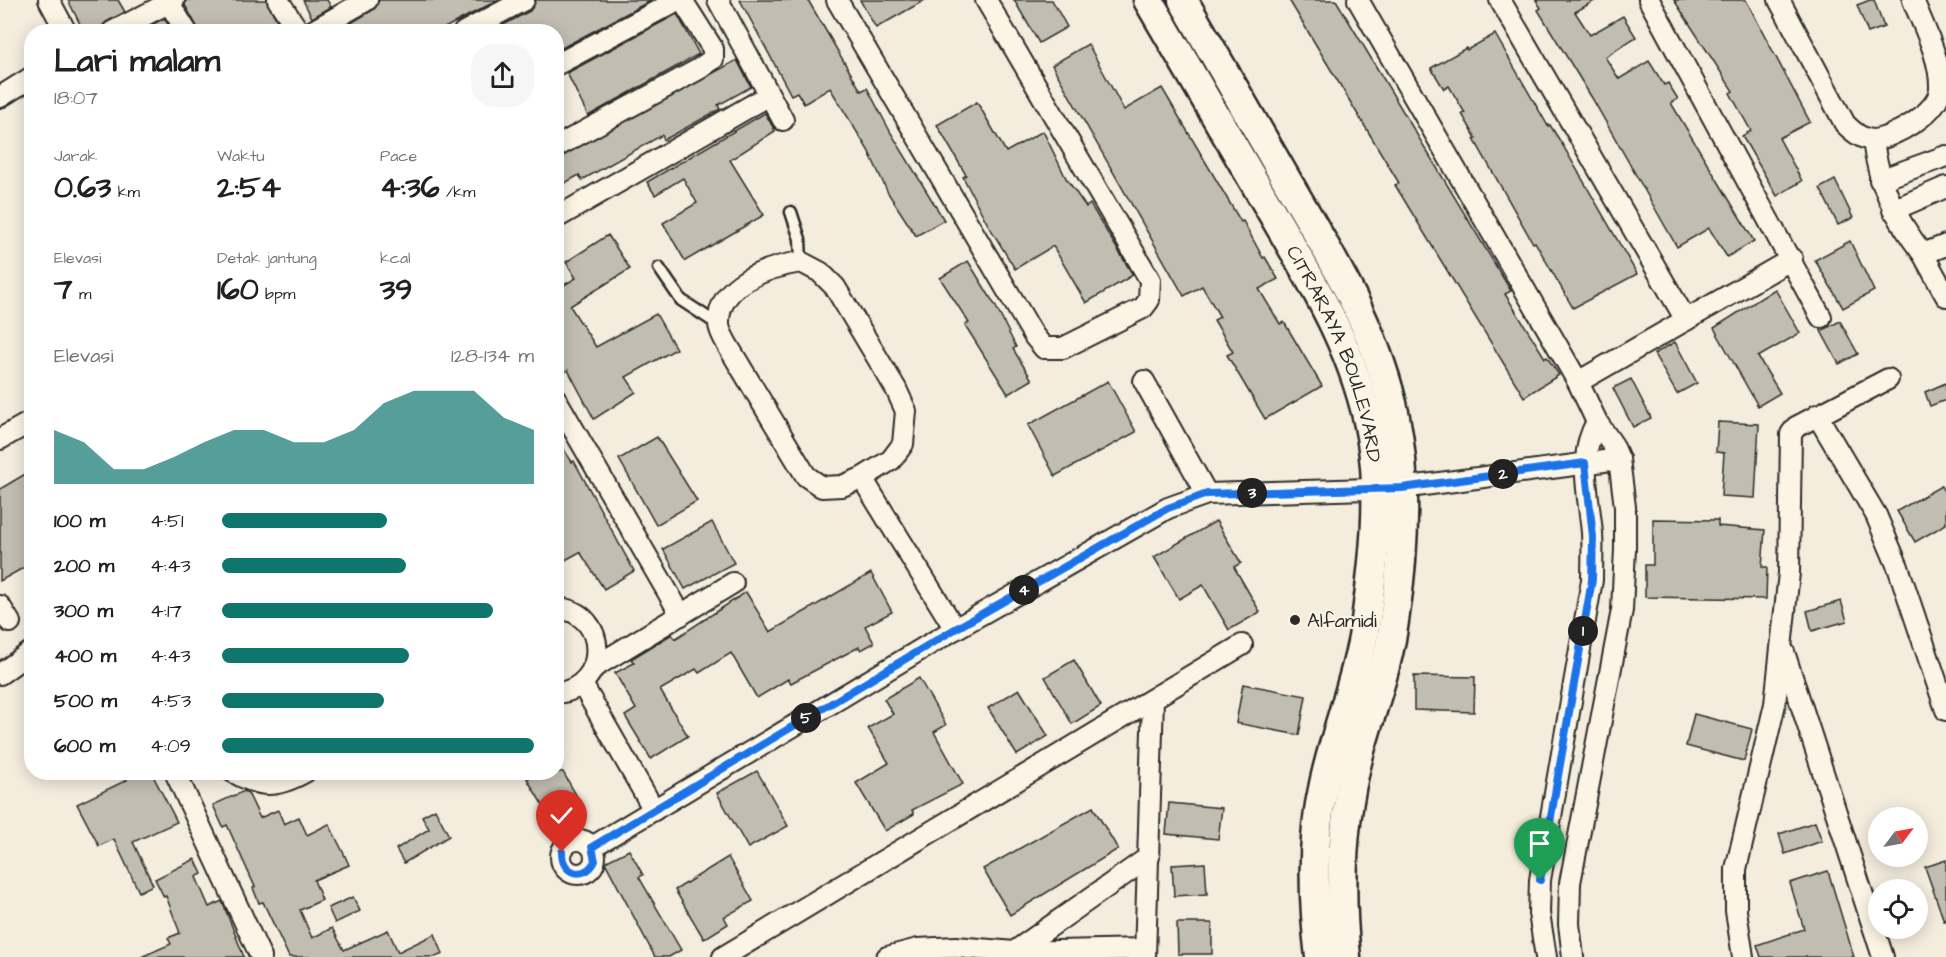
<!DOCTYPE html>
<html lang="id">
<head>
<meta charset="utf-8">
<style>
  :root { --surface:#fff; --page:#f6f6f6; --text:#202124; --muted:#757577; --accent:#0f766e }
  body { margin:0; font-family:"Architects Daughter",sans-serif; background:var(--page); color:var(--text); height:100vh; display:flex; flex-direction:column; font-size:22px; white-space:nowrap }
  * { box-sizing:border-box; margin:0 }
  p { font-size:20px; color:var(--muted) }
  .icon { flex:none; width:33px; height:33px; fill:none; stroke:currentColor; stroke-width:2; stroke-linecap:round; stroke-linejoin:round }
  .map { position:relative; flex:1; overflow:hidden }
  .drawer { position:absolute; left:24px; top:24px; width:540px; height:756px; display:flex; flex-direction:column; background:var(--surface); border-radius:24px; box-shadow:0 3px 15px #0003 }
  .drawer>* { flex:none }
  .needle { width:39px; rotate:58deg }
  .fabs { position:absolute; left:1868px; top:807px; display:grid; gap:12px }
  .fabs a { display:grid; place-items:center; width:60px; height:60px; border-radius:50%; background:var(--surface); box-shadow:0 3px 15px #0003; font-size:30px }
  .pin { position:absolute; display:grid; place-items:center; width:51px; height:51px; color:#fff; margin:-62px -26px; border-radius:50% 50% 50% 0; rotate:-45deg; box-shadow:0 0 6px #0007 }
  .pin .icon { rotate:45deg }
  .km { position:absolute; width:30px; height:30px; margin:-15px; border-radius:50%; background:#222; color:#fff; font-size:16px; line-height:30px; text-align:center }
  .round { display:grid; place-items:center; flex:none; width:63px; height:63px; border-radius:24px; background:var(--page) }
  .overview { display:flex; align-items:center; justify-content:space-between; height:102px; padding:0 30px }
  h1 { font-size:33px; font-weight:700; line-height:45px }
  .figures { display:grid; grid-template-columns:repeat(3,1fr); gap:9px; height:102px; padding:6px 30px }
  .figures div { display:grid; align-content:center }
  .figures b { font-size:30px; font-weight:700 }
  .figures small { font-size:16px; font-weight:400 }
  .figures p { font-size:16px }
  .chart { height:168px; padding:12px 30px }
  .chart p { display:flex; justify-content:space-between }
  .chart svg { width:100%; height:108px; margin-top:6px; fill:var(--accent); opacity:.7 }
  ul { padding:0 30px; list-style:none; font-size:20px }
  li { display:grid; grid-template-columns:96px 72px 1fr; align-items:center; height:45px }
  li i { height:15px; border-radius:8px; background:var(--accent) }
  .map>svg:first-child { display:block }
  .building { fill:#c2bdb1; stroke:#2b2b2b; stroke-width:1.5 }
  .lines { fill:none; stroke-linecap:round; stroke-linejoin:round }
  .service-casing { stroke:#2b2b2b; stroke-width:15 }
  .minor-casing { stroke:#2b2b2b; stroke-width:24 }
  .secondary-casing { stroke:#2b2b2b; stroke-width:33 }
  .service { stroke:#fcf5e5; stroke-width:10 }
  .minor { stroke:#fcf5e5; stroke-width:20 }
  .secondary { stroke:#fcf5e5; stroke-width:28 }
  .route-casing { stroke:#fff; stroke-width:12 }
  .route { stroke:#1a73e8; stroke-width:8 }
  .poi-dot { fill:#2b2b2b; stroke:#fcf5e5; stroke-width:2 }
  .labels { text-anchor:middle; stroke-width:4.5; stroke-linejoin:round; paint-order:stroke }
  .street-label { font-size:20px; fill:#2b2b2b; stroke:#fcf5e5 }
  .poi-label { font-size:20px; fill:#2b2b2b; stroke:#fcf5e5; text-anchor:start }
</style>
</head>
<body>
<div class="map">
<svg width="1946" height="957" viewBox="0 0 1946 957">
  <rect width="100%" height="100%" fill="#f4edde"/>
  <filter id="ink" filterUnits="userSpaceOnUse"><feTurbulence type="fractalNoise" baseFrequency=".0167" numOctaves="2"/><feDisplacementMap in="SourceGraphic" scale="12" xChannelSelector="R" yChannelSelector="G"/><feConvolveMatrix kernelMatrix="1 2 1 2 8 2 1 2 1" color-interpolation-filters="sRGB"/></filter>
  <g filter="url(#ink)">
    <!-- building -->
    <g class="building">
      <polygon points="68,0 118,0 125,12 106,22 100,32 84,32"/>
      <polygon points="186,0 266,0 283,32 200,32 185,5"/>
      <polygon points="303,0 327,0 331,7 312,18"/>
      <polygon points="379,0 498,0 437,32 336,32 373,10"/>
      <polygon points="536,0 652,0 558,50 556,32 490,32 530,11"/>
      <polygon points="740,0 808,0 861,91 867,88 891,133 944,220 916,236 888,193 868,150 830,88 804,104 797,92 791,95"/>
      <polygon points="860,0 925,0 876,28"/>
      <polygon points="1014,0 1052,0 1067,27 1039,43"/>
      <polygon points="1289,0 1336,0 1511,291 1505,294 1545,358 1547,357 1559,375 1524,397 1395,185 1399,183"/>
      <polygon points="1536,0 1596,0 1575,12 1590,35 1623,16 1636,37 1605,57 1619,79 1649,61 1664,85 1668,83 1678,99 1671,103 1754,241 1727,257 1709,228 1677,247 1592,98 1538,10 1541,8"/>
      <polygon points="1674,0 1746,0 1810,122 1779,138 1802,181 1777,196 1742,136 1751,131 1730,93 1733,91"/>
      <polygon points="1870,0 1874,0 1884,27 1868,33 1857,5"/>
      <polygon points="677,14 699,54 588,116 567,73"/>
      <polygon points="164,18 173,32 139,32"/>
      <polygon points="1495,34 1548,126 1550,125 1562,144 1637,274 1573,308 1535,242 1533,243 1474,139 1476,138 1462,114 1465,113 1449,86 1444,89 1431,68 1466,48 1467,50"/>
      <polygon points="1088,44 1124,110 1162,88 1241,222 1243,221 1263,258 1265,257 1278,279 1259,289 1280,324 1284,322 1322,386 1265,419 1227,355 1233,352 1214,320 1220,317 1202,286 1184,296 1052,65"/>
      <polygon points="737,60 751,87 718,105 720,109 664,140 662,135 582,180 579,175 556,188 556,159"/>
      <polygon points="977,102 1006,152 1043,131 1066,178 1086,207 1090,204 1133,275 1086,303 1053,246 1015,269 987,223 963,177 966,175 937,125"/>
      <polygon points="765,113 775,131 730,160 764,215 685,261 663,223 697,203 683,178 655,195 647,182"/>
      <polygon points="1835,180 1853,218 1838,225 1820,188"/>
      <polygon points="608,235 630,269 570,306 596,347 656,314 676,349 626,377 636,392 594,419 568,370 565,372 556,358 556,284 559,288 576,278 566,262"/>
      <polygon points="1850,241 1874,291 1843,308 1815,260"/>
      <polygon points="968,261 995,305 1016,347 1013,349 1032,380 1008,394 965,325 969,323 940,278"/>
      <polygon points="1775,289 1800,333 1758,357 1780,393 1758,406 1714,328"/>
      <polygon points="1840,321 1858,354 1839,364 1821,331"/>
      <polygon points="1675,342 1697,383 1677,394 1654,354"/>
      <polygon points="1631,379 1651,418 1633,427 1613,388"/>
      <polygon points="1108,381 1136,432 1055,476 1028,425"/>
      <polygon points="1946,383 1946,400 1930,406 1925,392"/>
      <polygon points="1718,422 1759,424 1755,498 1721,496 1724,453 1716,452"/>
      <polygon points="657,437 697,501 656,525 619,459"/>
      <polygon points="556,438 572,462 574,461 634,571 604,589 580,552 556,565"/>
      <polygon points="32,470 32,563 0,581 0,489"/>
      <polygon points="1941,486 1946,495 1946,524 1915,542 1897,511"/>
      <polygon points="1653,519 1718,520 1718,526 1765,530 1762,567 1767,567 1766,599 1645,597 1645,565 1653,565"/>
      <polygon points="1216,521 1241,563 1234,567 1260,612 1229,630 1203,585 1179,599 1154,557"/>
      <polygon points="712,522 734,563 685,589 663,549"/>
      <polygon points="871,573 892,612 865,626 874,643 861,650 859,647 791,683 788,679 757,698 731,653 699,673 696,669 660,690 688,736 651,759 625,716 636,709 615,673 634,663 631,659 672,634 675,639 746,592 770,632"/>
      <polygon points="1841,601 1847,621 1812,631 1807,611"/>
      <polygon points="1074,660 1101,706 1072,724 1045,677"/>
      <polygon points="1414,676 1475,677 1474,712 1414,710"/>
      <polygon points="919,678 946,725 934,732 963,784 912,810 914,814 885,831 856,783 889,763 868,728 893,714 884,699"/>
      <polygon points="1243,684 1306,696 1299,735 1236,723"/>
      <polygon points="1019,689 1048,736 1017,755 988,708"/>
      <polygon points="1694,714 1752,729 1744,761 1686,746"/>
      <polygon points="757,771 788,826 748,848 717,793"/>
      <polygon points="122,772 151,772 177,822 133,842 153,885 139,892 114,839 99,846 77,804 127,780"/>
      <polygon points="538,772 563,772 580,802 551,819 527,779"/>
      <polygon points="244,791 248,793 260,818 278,810 284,824 299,817 307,835 329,824 345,856 349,865 314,880 322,900 300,910 312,938 332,928 344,950 388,930 398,952 435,934 443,954 435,957 289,957 263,902 259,903 253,888 255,887 227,825 223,827 213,805"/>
      <polygon points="1169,803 1222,808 1218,839 1166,834"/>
      <polygon points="1093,807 1118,849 1010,915 983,869"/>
      <polygon points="435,809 449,836 404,863 396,849 429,829 422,816"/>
      <polygon points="1815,822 1822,841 1785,854 1779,834"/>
      <polygon points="629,850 643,875 639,877 681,950 669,957 655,957 605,862"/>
      <polygon points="728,857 753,901 724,917 728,924 704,939 675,890"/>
      <polygon points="195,859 202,874 196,877 209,907 222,901 244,957 141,957 171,944 168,938 180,933 166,896 164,897 155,879"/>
      <polygon points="1946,860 1946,921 1944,921 1925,867"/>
      <polygon points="1205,863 1207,894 1174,896 1172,865"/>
      <polygon points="1828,871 1854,957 1761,957 1757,945 1804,929 1790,883"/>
      <polygon points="353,897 360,911 335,923 328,908"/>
      <polygon points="1177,923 1212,923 1212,954 1178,954"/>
    </g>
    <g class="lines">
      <!-- service casing -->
      <g class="service-casing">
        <g id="service">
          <polyline points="791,212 800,239 801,262"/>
          <polyline points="659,268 681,300 719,325"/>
        </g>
      </g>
      <!-- minor casing -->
      <g class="minor-casing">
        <g id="minor">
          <polyline points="49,0 66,32"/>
          <polyline points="278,0 299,32"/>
          <polyline points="718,0 783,120"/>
          <polyline points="837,0 1034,336 1044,348 1063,348 1143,308 1149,300 1150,280 986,0"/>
          <polyline points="1358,0 1578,382 1597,422 1613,445 1619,459 1625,507 1625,549 1622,610 1570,883 1569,924 1573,957"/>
          <polyline points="1500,0 1686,320"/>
          <polyline points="1649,0 1821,317"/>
          <path d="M1779,0L1845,124C1852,131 1862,140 1873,140C1894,138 1939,112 1940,89C1941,59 1924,28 1913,0"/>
          <polyline points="169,3 187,32"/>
          <polyline points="112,32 174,0"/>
          <polyline points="311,32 367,0"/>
          <polyline points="464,32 524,0"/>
          <polyline points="556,65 678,0"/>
          <polyline points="0,97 32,77"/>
          <path d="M1873,140C1878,184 1896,219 1923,254L1946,245"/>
          <polyline points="556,147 699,69 713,59 713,49 682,0"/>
          <polyline points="1880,180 1946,156"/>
          <polyline points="1893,210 1946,187"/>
          <polyline points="556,218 768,96"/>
          <polyline points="1923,254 1946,296"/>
          <path d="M801,262L820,272L835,287L896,389L906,411L903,444L891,460L862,478L842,486L822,487L806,476L728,346C725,340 719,331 719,324C717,283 769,267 801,262Z"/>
          <polyline points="1144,381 1207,494"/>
          <polyline points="1578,382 1792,259"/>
          <polyline points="556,399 681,615"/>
          <polyline points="1817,415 1876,515 1898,567 1946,710"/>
          <polyline points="0,439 32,421"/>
          <polyline points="862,478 955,629"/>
          <polyline points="0,606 10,622"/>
          <path d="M556,608C610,611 610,689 556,693"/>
          <polyline points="1784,652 1883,957"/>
          <polyline points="596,666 733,583"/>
          <polyline points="0,674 32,651"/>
          <polyline points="582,684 654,810"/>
          <polyline points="175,772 261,957"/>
          <path d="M233,772C260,788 276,788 305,772"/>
          <circle cx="578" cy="857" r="17"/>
          <polyline points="592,847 955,629 1168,508 1207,494 1402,488 1619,459"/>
          <polyline points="1014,952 1149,857"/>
          <polyline points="723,957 1242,645"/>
          <polyline points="887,957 918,949 956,947 1014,952 1144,949"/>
          <polyline points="1145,957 1153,699"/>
          <path d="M1546,957L1539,913L1540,880L1592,580C1592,564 1593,548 1592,533C1589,496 1577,455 1597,422"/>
          <polyline points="1743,957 1736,911 1736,869 1775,704 1789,573 1791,434 1796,427 1888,379"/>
        </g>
      </g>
      <!-- secondary casing -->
      <g class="secondary-casing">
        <g id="secondary">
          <path id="s1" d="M1148,0C1188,68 1227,136 1267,204C1310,278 1356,350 1371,436C1382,495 1374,562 1366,620C1358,676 1336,729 1324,784C1311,840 1313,900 1320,957"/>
          <path d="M1183,0C1219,62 1254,124 1290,186C1333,260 1378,332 1395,417C1408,483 1404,555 1394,621C1388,667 1371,710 1359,754C1341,821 1339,889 1346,957"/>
        </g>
      </g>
      <!-- service -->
      <use href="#service" class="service"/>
      <!-- minor -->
      <use href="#minor" class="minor"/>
      <!-- secondary -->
      <use href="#secondary" class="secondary"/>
    </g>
  </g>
  <g class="lines" filter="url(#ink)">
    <!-- route casing -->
    <g class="route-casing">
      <path id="route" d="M562,852C561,874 585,881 595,861L592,847L955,629L1168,508L1207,494L1402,488L1585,463L1593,537L1592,580L1540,880"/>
    </g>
    <!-- route -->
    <use href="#route" class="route"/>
  </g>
  <!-- markers -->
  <circle class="poi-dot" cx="1295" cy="620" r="6"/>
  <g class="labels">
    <!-- street labels -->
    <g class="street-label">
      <text dy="7" stroke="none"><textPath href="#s1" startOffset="402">CITRARAYA BOULEVARD</textPath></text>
    </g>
    <!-- poi labels -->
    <g class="poi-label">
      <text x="1307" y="627">Alfamidi</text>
    </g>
  </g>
</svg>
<div class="fabs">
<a><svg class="needle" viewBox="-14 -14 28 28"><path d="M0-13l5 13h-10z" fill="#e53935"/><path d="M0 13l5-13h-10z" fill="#757577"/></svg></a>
<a><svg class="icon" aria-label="locate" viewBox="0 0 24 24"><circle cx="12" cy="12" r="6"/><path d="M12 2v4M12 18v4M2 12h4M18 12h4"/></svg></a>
</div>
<div class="pin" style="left:1540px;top:880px;background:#1e9e55"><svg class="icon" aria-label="arrive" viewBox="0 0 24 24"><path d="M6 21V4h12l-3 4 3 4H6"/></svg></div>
<div class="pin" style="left:562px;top:852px;background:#d93025"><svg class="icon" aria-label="check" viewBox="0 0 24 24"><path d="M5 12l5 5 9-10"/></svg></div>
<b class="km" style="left:1583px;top:631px">1</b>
<b class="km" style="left:1503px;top:474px">2</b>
<b class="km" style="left:1252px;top:493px">3</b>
<b class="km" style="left:1024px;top:590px">4</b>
<b class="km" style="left:806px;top:718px">5</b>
<section class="drawer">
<div class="overview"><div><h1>Lari malam</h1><p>18:07</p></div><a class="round"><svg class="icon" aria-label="share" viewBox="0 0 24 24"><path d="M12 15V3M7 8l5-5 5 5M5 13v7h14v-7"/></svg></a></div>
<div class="figures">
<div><p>Jarak</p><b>0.63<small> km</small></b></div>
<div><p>Waktu</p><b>2:54</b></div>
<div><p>Pace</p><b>4:36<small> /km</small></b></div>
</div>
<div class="figures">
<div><p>Elevasi</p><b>7<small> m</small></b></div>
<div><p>Detak jantung</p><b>160<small> bpm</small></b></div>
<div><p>kcal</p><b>39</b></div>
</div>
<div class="chart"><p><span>Elevasi</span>128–134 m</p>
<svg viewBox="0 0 160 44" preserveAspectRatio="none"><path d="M0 44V22L10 27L20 38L30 38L40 33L50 27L60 22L70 22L80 27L90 27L100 22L110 11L120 6L130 6L140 6L150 17L160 22V44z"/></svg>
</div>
<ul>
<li><b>100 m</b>4:51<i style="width:53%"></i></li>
<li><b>200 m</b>4:43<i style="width:59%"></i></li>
<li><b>300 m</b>4:17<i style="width:87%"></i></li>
<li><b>400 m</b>4:43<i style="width:60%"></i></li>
<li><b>500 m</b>4:53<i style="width:52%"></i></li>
<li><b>600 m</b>4:09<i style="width:100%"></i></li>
</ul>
</section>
</div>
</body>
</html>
